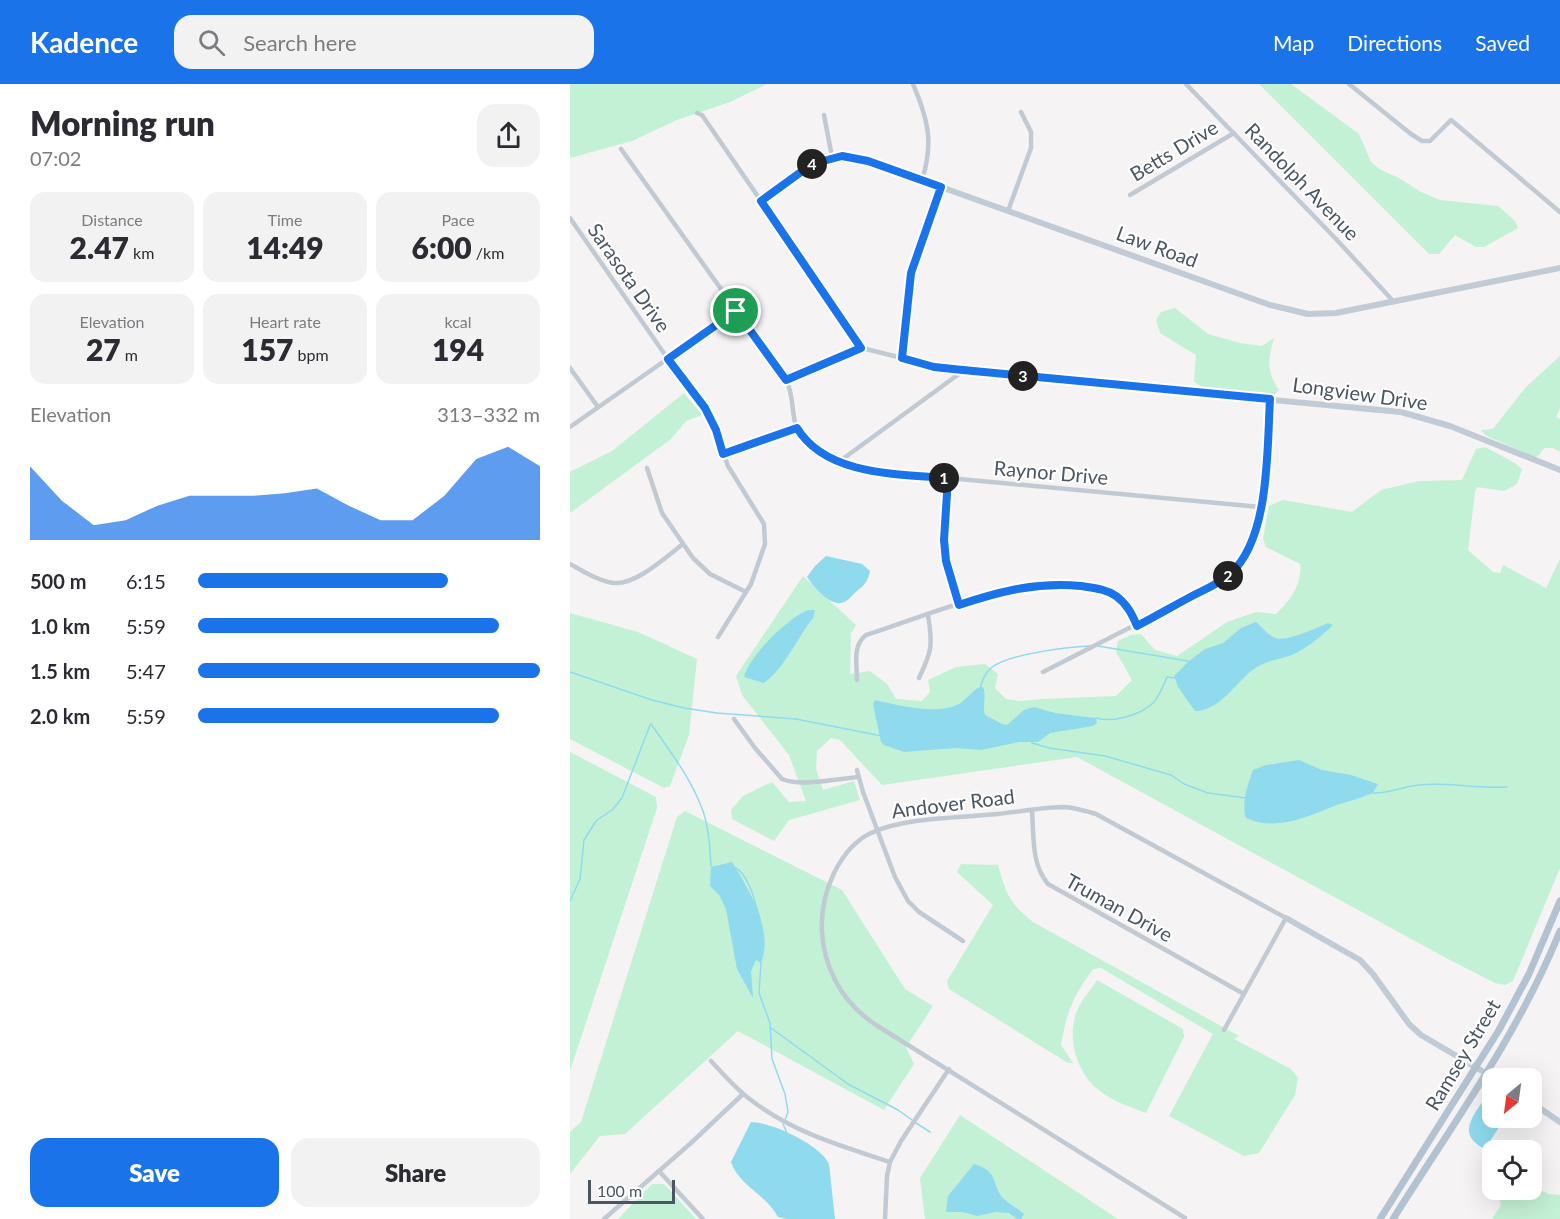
<!DOCTYPE html>
<html lang="en">
<head>
<meta charset="utf-8">
<style>
  :root { --surface:#fff; --page:#f2f2f3; --text:#2b2b33; --muted:#7c7c81; --accent:#1a73e8 }
  body { margin:0; font-family:Lato,sans-serif; background:var(--page); color:var(--text); height:100vh; display:flex; flex-direction:column; font-size:22px; white-space:nowrap }
  * { box-sizing:border-box; margin:0 }
  p { font-size:20px; color:var(--muted) }
  .icon { flex:none; width:33px; height:33px; fill:none; stroke:currentColor; stroke-width:2; stroke-linecap:round; stroke-linejoin:round }
  .map { position:relative; flex:1; overflow:hidden }
  .side { display:flex; flex-direction:column; background:var(--surface); width:570px }
  .side>* { flex:none }
  .needle { width:39px; rotate:209deg }
  .controls { position:absolute; left:912px; top:984px; display:grid; gap:12px }
  .controls a { display:grid; place-items:center; width:60px; height:60px; border-radius:12px; background:var(--surface); box-shadow:0 6px 24px #0002; font-size:30px }
  .scale { position:absolute; left:18px; bottom:15px; width:87px; box-sizing:border-box; padding-left:6px; border:3px solid #4a5661; border-top:0; font-size:16px; line-height:21px; white-space:nowrap; color:#4a5661; -webkit-text-stroke:4px #fff; paint-order:stroke }
  .pin { position:absolute; display:grid; place-items:center; width:51px; height:51px; color:#fff; margin:-26px; border:3px solid #fff; border-radius:50%; box-shadow:0 2px 6px #0007 }
  .km { position:absolute; width:30px; height:30px; margin:-15px; border-radius:50%; background:#222; color:#fff; font-size:16px; line-height:30px; text-align:center }
  .round { display:grid; place-items:center; flex:none; width:63px; height:63px; border-radius:18px; background:var(--page) }
  .head { display:flex; align-items:center; justify-content:space-between; height:102px; padding:0 30px }
  h1 { font-size:33px; font-weight:800; line-height:45px }
  .metrics { display:grid; grid-template-columns:repeat(3,1fr); gap:9px; height:102px; padding:6px 30px }
  .metrics div { display:grid; align-content:center; border-radius:15px; background:var(--page); text-align:center }
  .metrics b { font-size:30px; font-weight:800 }
  .metrics small { font-size:16px; font-weight:400 }
  .metrics p { font-size:16px }
  .chart { height:168px; padding:12px 30px }
  .chart p { display:flex; justify-content:space-between }
  .chart svg { width:100%; height:108px; margin-top:6px; fill:var(--accent); opacity:.7 }
  .cta { display:flex; gap:12px; margin-top:auto; padding:12px 30px }
  .cta a { flex:1; height:69px; border-radius:18px; background:var(--accent); color:#fff; font-size:24px; font-weight:800; line-height:69px; text-align:center }
  .cta a+a { background:var(--page); color:var(--text) }
  ul { padding:0 30px; list-style:none; font-size:20px }
  li { display:grid; grid-template-columns:96px 72px 1fr; align-items:center; height:45px }
  li i { height:15px; border-radius:8px; background:var(--accent) }
  header { display:flex; align-items:center; gap:36px; box-sizing:border-box; height:84px; padding:0 30px; background:var(--accent); color:#fff }
  header strong { font-size:28px }
  nav { display:flex; gap:33px; margin-inline-start:auto; font-size:21px }
  .search { width:420px; height:54px; background:var(--page); display:flex; align-items:center; gap:15px; box-sizing:border-box; padding:0 21px; border-radius:18px; color:var(--muted); font-size:22px }
  main { display:flex; flex:1; min-height:0 }
  .map>svg:first-child { display:block }
  .green { fill:#c3f1d5 }
  .water { fill:#90daee }
  .lines { fill:none; stroke-linecap:round; stroke-linejoin:round }
  .stream { stroke:#90daee; stroke-width:1.5 }
  .street { stroke:#c1cad2; stroke-width:4.5 }
  .secondary { stroke:#c1cbd6; stroke-width:6 }
  .primary { stroke:#b3c2d1; stroke-width:7 }
  .route-casing { stroke:#fff; stroke-width:12 }
  .route { stroke:#1a73e8; stroke-width:8 }
  .labels { text-anchor:middle; stroke-width:4.5; stroke-linejoin:round; paint-order:stroke }
  .street-label { font-size:20px; fill:#4a5661; stroke:#fff }
</style>
</head>
<body>
<header>
<strong>Kadence</strong>
<div class="search"><svg class="icon" aria-label="search" viewBox="0 0 24 24"><circle cx="10" cy="10" r="6"/><path d="M15 15l6 6"/></svg>Search here</div>
<nav><a>Map</a><a>Directions</a><a>Saved</a></nav>
</header>
<main>
<section class="side">
<div class="head"><div><h1>Morning run</h1><p>07:02</p></div><a class="round"><svg class="icon" aria-label="share" viewBox="0 0 24 24"><path d="M12 15V3M7 8l5-5 5 5M5 13v7h14v-7"/></svg></a></div>
<div class="metrics">
<div><p>Distance</p><b>2.47<small> km</small></b></div>
<div><p>Time</p><b>14:49</b></div>
<div><p>Pace</p><b>6:00<small> /km</small></b></div>
</div>
<div class="metrics">
<div><p>Elevation</p><b>27<small> m</small></b></div>
<div><p>Heart rate</p><b>157<small> bpm</small></b></div>
<div><p>kcal</p><b>194</b></div>
</div>
<div class="chart"><p><span>Elevation</span>313–332 m</p>
<svg viewBox="0 0 160 44" preserveAspectRatio="none"><path d="M0 44V14L10 28L20 38L30 36L40 30L50 26L60 26L70 26L80 25L90 23L100 30L110 36L120 36L130 26L140 11L150 6L160 14V44z"/></svg>
</div>
<ul>
<li><b>500 m</b>6:15<i style="width:73%"></i></li>
<li><b>1.0 km</b>5:59<i style="width:88%"></i></li>
<li><b>1.5 km</b>5:47<i style="width:100%"></i></li>
<li><b>2.0 km</b>5:59<i style="width:88%"></i></li>
</ul>
<div class="cta"><a>Save</a><a>Share</a></div>
</section>
<div class="map">
<svg width="990" height="1135" viewBox="0 0 990 1135">
  <rect width="100%" height="100%" fill="#f5f3f3"/>
  <!-- green -->
  <g class="green">
    <polygon points="0,0 197,0 160,18 107,36 62,57 0,74"/>
    <polygon points="689,0 721,0 789,50 801,78 811,86 829,94 851,108 870,116 928,122 945,137 948,144 914,163 906,163 885,151 869,170 859,170"/>
    <path d="M605,224L638,250L670,259L692,262L704,254C698,276 696,286 709,306L704,311C685,310 635,311 624,297L626,271L590,249L586,236L591,228Z"/>
    <polygon points="990,272 990,324 986,333 990,335 990,368 983,364 974,364 970,370 965,374 915,351 911,346 923,345 956,303"/>
    <polygon points="114,309 132,331 116,337 101,355 0,429 0,388 42,367"/>
    <path d="M915,363L945,379L952,385L947,400L934,407L907,403L905,408L898,466L923,488L930,489L933,481L976,504L990,475V784L943,897L935,901L925,899L878,875L507,673L312,701L270,656L261,654L247,667L246,685L253,706L284,697L290,716L219,736L204,757L162,735L161,726L173,712L202,698L219,718L236,717L219,671L172,611L166,592L233,492L286,541L281,549L280,590L300,587L317,600L326,615L352,617L360,608L358,596L386,583L415,580L428,590L425,604L436,615L450,617L472,615L546,612L562,596L546,568L548,557L561,551L571,550L585,566L607,572L657,538L686,528L706,530C720,517 733,499 730,480L696,463L693,455L699,422L713,416L782,428L811,406L849,397L892,396L906,365Z"/>
    <polygon points="0,529 68,548 127,575 119,651 100,702 94,704 0,655"/>
    <polygon points="0,668 86,713 87,724 0,987"/>
    <polygon points="115,727 272,806 335,905 363,922 336,963 344,980 314,1026 168,947 55,1050 30,1052 0,1090 0,1048 11,1038 107,733"/>
    <path d="M391,780L428,781C436,809 439,819 463,838L669,952L664,955L721,985L728,994L725,1011L689,1069L674,1072L599,1032L643,950L531,884L523,885C502,914 497,927 491,961L503,979H498L379,905L377,897L423,821L387,788Z"/>
    <path d="M527,896L613,945L614,953L576,1029C560,1023 544,1018 530,1007C507,990 496,954 507,927C511,916 521,906 527,896Z"/>
    <polygon points="390,1031 548,1135 355,1135 350,1094"/>
    <polygon points="82,1100 94,1100 126,1135 48,1135"/>
    <polygon points="962,1102 979,1110 990,1111 990,1135 922,1135 931,1121 929,1114 934,1106 962,1106"/>
  </g>
  <!-- water -->
  <g class="water">
    <path d="M256,472L292,480L300,487C298,497 294,502 287,507C282,511 278,518 271,519C259,521 243,502 237,493L245,482Z"/>
    <path d="M238,526H245L243,534C227,554 215,584 194,599L174,593C178,573 219,533 238,526Z"/>
    <path d="M686,538C691,542 698,551 705,554C716,558 747,544 758,539L763,541C752,552 737,564 722,571C711,575 694,577 684,585C666,598 650,627 625,627L608,603L604,592L619,577L635,565L653,559L671,544Z"/>
    <path d="M410,603H413C417,612 412,622 415,631L432,640L437,641L454,626L464,623L485,629L526,634L527,639L523,642L480,649L468,658H449L411,666L386,664L334,668L314,661L311,658L303,620L305,616C329,621 363,631 387,621C396,617 401,607 410,603Z"/>
    <path d="M729,676L752,686L781,691L808,700L803,709C791,714 779,717 767,721C739,732 706,748 676,734C671,719 678,700 683,686L696,681Z"/>
    <path d="M162,778C179,805 204,847 191,879L186,876L181,887L183,914L167,885L156,825L149,811L140,802L141,783Z"/>
    <path d="M922,1011V1034H935L915,1065C885,1050 904,1032 916,1012Z"/>
    <path d="M181,1038C201,1038 251,1061 259,1080L265,1135H217L208,1133C197,1111 169,1102 161,1078Z"/>
    <path d="M404,1080C431,1088 420,1101 434,1115C440,1121 448,1124 454,1130L451,1135H447L439,1129L426,1128L407,1132L392,1128H376L378,1112Z"/>
  </g>
  <g class="lines">
    <!-- stream -->
    <g class="stream">
      <polyline points="528,562 618,577"/>
      <polyline points="0,588 82,616 114,624 147,629 226,635 312,652"/>
      <path d="M410,605C411,599 415,589 421,584C437,570 498,563 521,562"/>
      <path d="M526,634C542,639 572,631 584,618C590,611 593,602 597,593L604,594"/>
      <path d="M81,640C100,667 122,696 133,727C139,745 140,764 141,782"/>
      <polyline points="462,657 462,659 479,664 535,672 601,691 614,700 638,709 676,714 677,716"/>
      <path d="M803,709C819,710 833,702 849,701C879,698 907,705 937,703"/>
      <path d="M166,784C180,793 185,819 190,835"/>
      <polyline points="0,817 10,795 14,756 26,737 43,725 52,714 80,641"/>
      <polyline points="191,878 189,909 200,939 202,975 215,1010 218,1028 215,1036"/>
      <polyline points="201,944 278,1000 328,1026 342,1036"/>
      <polyline points="346,1039 360,1048"/>
      <polyline points="213,1040 217,1049"/>
    </g>
    <!-- street -->
    <g class="street">
      <path d="M343,0C358,35 364,59 352,96"/>
      <polyline points="616,0 766,155 824,218"/>
      <polyline points="779,0 841,50 852,57 860,57 881,36 990,128"/>
      <polyline points="127,29 132,31 292,264 332,274"/>
      <polyline points="254,31 262,73"/>
      <path d="M51,65L216,296C224,311 221,326 226,342C228,348 233,352 238,357C262,380 293,384 325,389L690,423"/>
      <polyline points="560,111 664,49"/>
      <polyline points="191,117 242,80 272,72 298,77 371,103"/>
      <polyline points="438,127 461,64 461,48 451,28"/>
      <polyline points="0,134 98,275 135,324 146,346 158,382 194,440 195,460 181,500 148,553"/>
      <polyline points="0,284 28,323"/>
      <polyline points="216,296 292,264"/>
      <polyline points="0,343 166,227"/>
      <polyline points="153,370 227,344"/>
      <polyline points="270,377 393,287"/>
      <polyline points="77,384 92,429 123,474 140,490 176,508"/>
      <polyline points="378,394 374,456 376,477 389,521"/>
      <path d="M0,480C13,487 28,497 44,499C66,501 96,473 113,460"/>
      <path d="M473,588L645,500C657,493 667,485 675,473C697,439 697,355 700,315"/>
      <path d="M349,594C362,567 363,561 358,531"/>
      <path d="M287,596C287,580 282,562 296,551C365,529 438,495 511,502C524,504 536,505 546,512C557,520 562,530 567,542"/>
      <path d="M164,635L185,664L212,695C230,703 268,695 288,693"/>
      <polyline points="287,686 293,708 325,793 338,817 349,828 393,857"/>
      <path d="M462,727C464,752 461,780 478,800L674,910"/>
      <path d="M141,977C154,991 166,1005 181,1016C222,1048 271,1062 320,1078"/>
      <polyline points="89,1087 133,1135"/>
      <path d="M615,1134L306,941C255,907 238,844 264,789C272,773 284,757 301,749C335,733 389,734 427,730C449,728 473,723 495,723C506,724 516,727 526,730L716,834L654,946"/>
      <polyline points="34,1135 121,1059 173,1010"/>
      <polyline points="315,1135 317,1092 320,1078 331,1057 379,985"/>
    </g>
    <!-- secondary -->
    <g class="secondary">
      <polyline points="990,184 766,229 738,230 700,221 371,103 341,189 332,274 364,283 393,287 831,328 880,342 990,386"/>
      <polyline points="716,834 790,876 803,890 839,940 851,951 924,994"/>
      <polyline points="962,1019 990,1038"/>
    </g>
    <!-- primary -->
    <g class="primary">
      <polyline points="810,1135 929,946 959,890 990,817"/>
      <path d="M823,1135C882,1041 948,951 990,847"/>
    </g>
  </g>
  <g class="lines">
    <!-- route casing -->
    <g class="route-casing">
      <path id="route" d="M272,72L298,77L371,103L341,189L332,274L364,283L393,286L700,315C697,365 700,455 660,490C650,499 636,505 624,511C605,521 586,532 567,542C562,530 557,520 546,512C536,505 524,504 511,502C466,498 431,507 389,521L376,477L374,456L378,394C329,390 256,392 227,344L153,370L146,346L135,324L98,275L166,227L216,296L291,264L191,117L242,80Z"/>
    </g>
    <!-- route -->
    <use href="#route" class="route"/>
  </g>
  <g class="labels">
    <!-- street labels -->
    <g class="street-label">
      <text transform="translate(604 67) rotate(-31)" y="7">Betts Drive</text>
      <text transform="translate(732 98) rotate(46)" y="7">Randolph Avenue</text>
      <text transform="translate(587 163) rotate(20)" y="7">Law Road</text>
      <text transform="translate(59 194) rotate(55)" y="7">Sarasota Drive</text>
      <text transform="translate(790 310) rotate(8)" y="7">Longview Drive</text>
      <text transform="translate(481 389) rotate(5)" y="7">Raynor Drive</text>
      <text transform="translate(383 720) rotate(-7)" y="7">Andover Road</text>
      <text transform="translate(549 824) rotate(29)" y="7">Truman Drive</text>
      <text transform="translate(893 971) rotate(-59)" y="7">Ramsey Street</text>
    </g>
  </g>
</svg>
<div class="controls">
<a><svg class="needle" viewBox="-14 -14 28 28"><path d="M0-13l5 13h-10z" fill="#e53935"/><path d="M0 13l5-13h-10z" fill="#7c7c81"/></svg></a>
<a><svg class="icon" aria-label="locate" viewBox="0 0 24 24"><circle cx="12" cy="12" r="6"/><path d="M12 2v4M12 18v4M2 12h4M18 12h4"/></svg></a>
</div>
<div class="scale">100 m</div>
<div class="pin" style="left:166px;top:227px;background:#1e9e55"><svg class="icon" aria-label="arrive" viewBox="0 0 24 24"><path d="M6 21V4h12l-3 4 3 4H6"/></svg></div>
<b class="km" style="left:374px;top:394px">1</b>
<b class="km" style="left:658px;top:492px">2</b>
<b class="km" style="left:453px;top:292px">3</b>
<b class="km" style="left:242px;top:80px">4</b>
</div>
</main>
</body>
</html>
